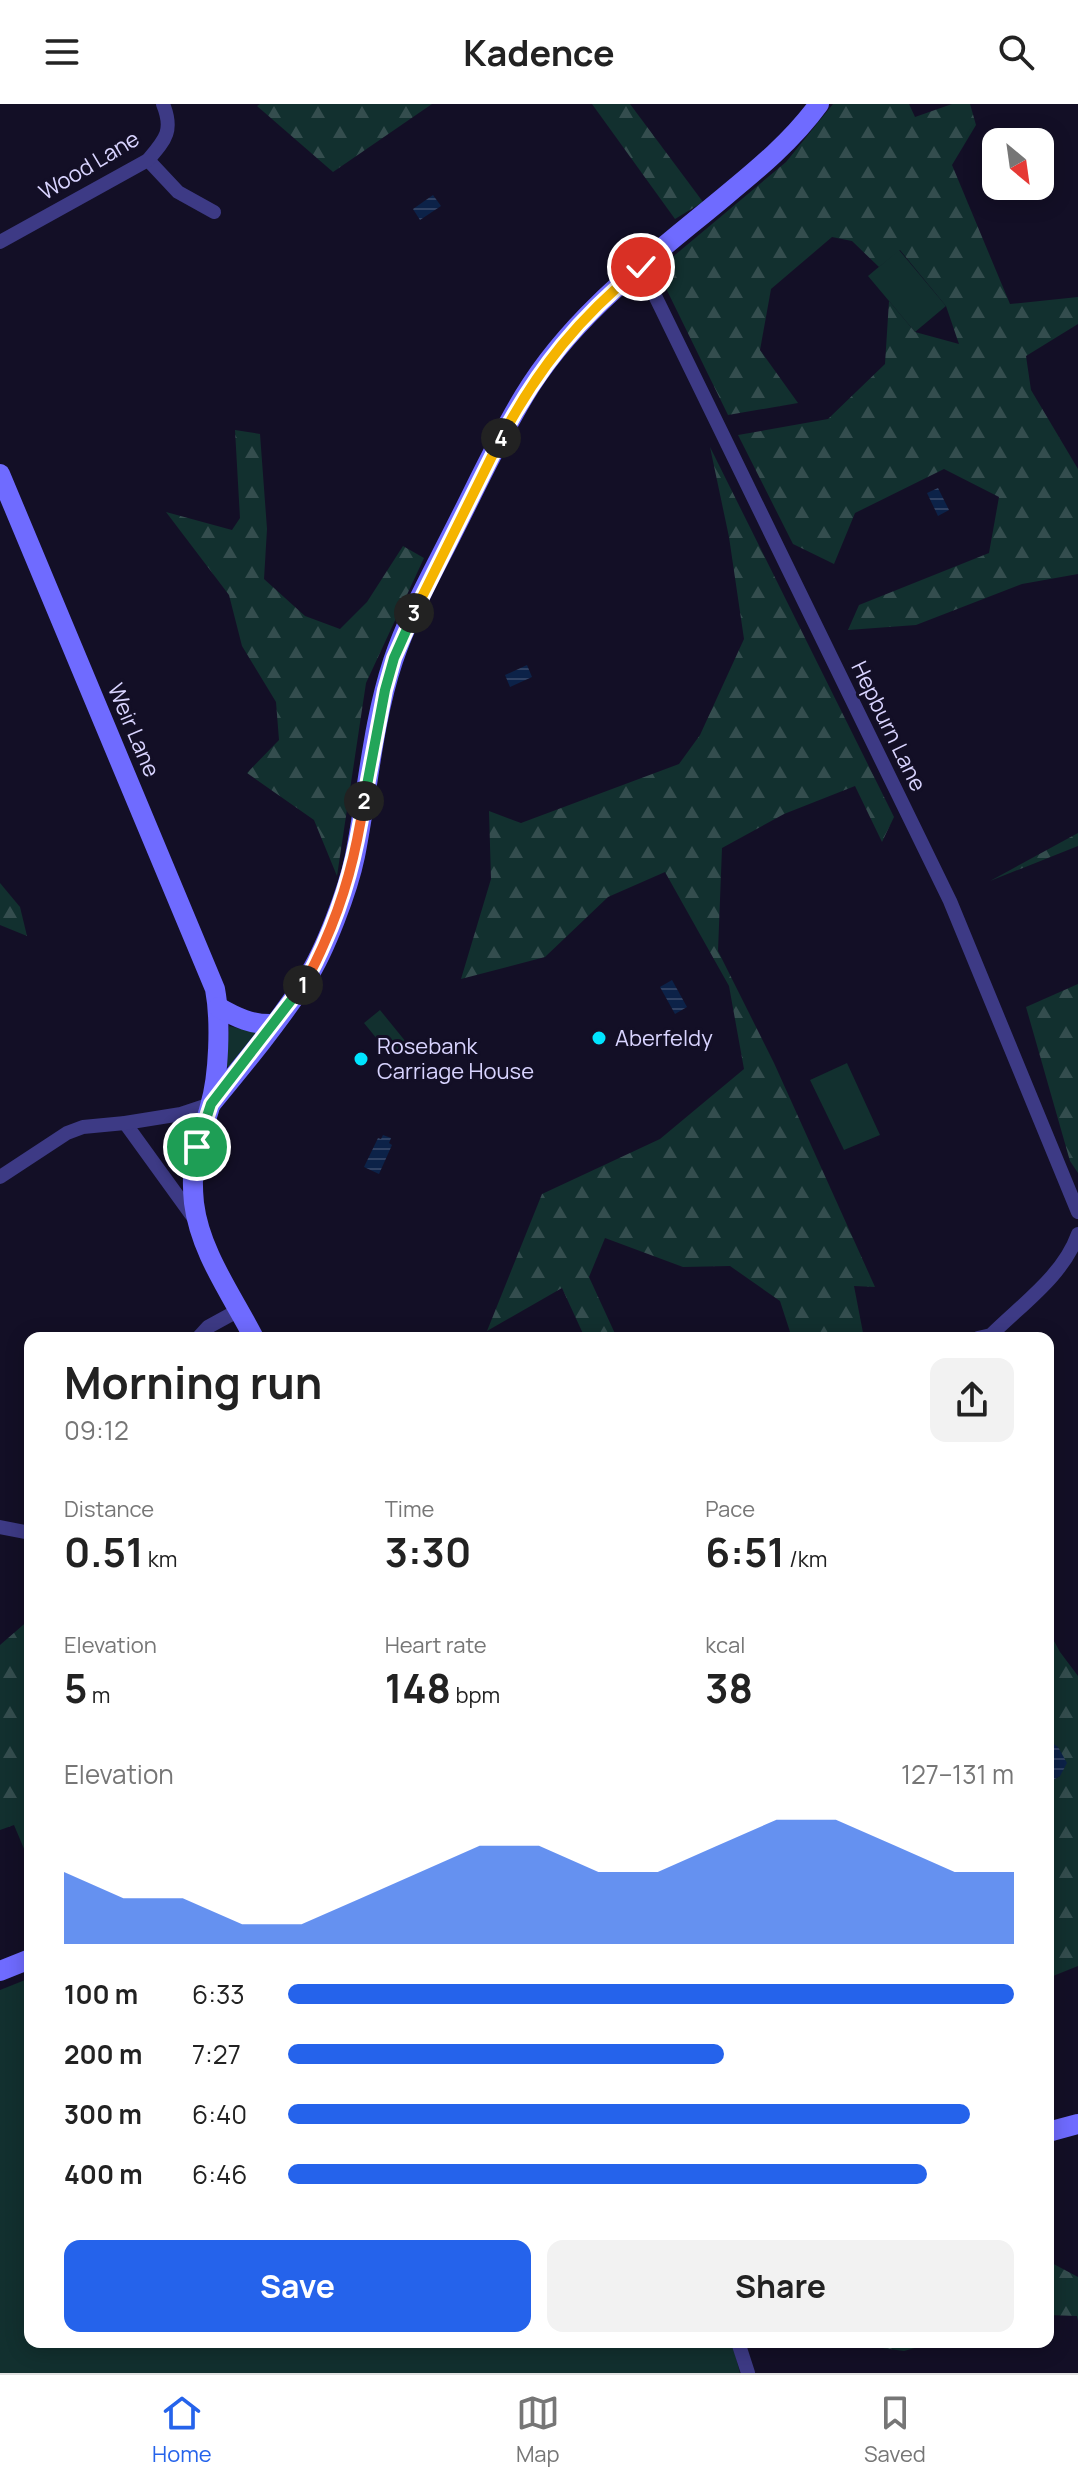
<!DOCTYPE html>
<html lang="en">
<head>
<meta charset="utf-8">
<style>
  :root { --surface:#fff; --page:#f2f2f2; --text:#222; --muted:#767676; --line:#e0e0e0; --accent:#2563eb }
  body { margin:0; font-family:Manrope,sans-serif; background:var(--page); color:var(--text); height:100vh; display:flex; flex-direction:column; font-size:30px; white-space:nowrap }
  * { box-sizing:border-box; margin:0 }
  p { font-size:26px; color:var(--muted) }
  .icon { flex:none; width:44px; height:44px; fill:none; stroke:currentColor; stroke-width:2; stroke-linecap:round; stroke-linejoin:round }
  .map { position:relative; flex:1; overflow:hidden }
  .panel { position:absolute; left:24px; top:1228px; width:1030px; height:1016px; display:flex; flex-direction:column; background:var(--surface); border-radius:16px; box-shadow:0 4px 20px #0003 }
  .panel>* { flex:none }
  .needle { width:52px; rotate:151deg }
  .fabs { position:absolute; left:982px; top:24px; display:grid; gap:16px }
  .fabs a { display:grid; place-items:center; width:72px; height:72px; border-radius:16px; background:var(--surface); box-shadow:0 4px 20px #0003; font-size:40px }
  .pin { position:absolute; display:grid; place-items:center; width:68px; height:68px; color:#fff; margin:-34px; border:4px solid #fff; border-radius:50%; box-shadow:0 2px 8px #0007 }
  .km { position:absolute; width:40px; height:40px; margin:-20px; border-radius:50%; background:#222; color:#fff; font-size:22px; line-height:40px; text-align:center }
  .round { display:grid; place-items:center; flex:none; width:84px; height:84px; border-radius:16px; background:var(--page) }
  .overview { display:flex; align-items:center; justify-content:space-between; height:136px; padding:0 40px }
  h1 { font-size:44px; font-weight:700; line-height:60px }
  .metrics { display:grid; grid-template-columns:repeat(3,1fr); gap:12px; height:136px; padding:8px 40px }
  .metrics div { display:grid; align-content:center }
  .metrics b { font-size:40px; font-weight:700 }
  .metrics small { font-size:22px; font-weight:400 }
  .metrics p { font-size:22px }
  .chart { height:224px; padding:16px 40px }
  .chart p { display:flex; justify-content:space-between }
  .chart svg { width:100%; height:144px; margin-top:8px; fill:var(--accent); opacity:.7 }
  .button { display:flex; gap:16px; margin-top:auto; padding:16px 40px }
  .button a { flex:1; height:92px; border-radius:16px; background:var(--accent); color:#fff; font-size:32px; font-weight:700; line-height:92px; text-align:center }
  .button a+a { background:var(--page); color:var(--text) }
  ul { padding:0 40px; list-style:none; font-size:26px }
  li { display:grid; grid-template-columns:128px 96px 1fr; align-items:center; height:60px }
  li i { height:20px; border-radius:10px; background:var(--accent) }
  header { display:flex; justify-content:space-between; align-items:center; height:104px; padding:0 40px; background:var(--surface); font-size:36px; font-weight:700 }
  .tab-bar { display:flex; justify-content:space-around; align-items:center; height:112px; border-top:2px solid var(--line); background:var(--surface); font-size:22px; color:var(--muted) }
  .tab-bar a { display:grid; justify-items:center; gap:4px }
  .tab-bar .on { color:var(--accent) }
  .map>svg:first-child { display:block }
  .green { fill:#12302f }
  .forest { fill:url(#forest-firs) }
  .water { fill:url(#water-rules) }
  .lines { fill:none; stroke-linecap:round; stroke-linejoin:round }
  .street { stroke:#3d3a85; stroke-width:14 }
  .secondary { stroke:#6f6bff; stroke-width:20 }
  .split-1-casing { stroke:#fff; stroke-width:16 }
  .split-2-casing { stroke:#fff; stroke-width:16 }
  .split-3-casing { stroke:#fff; stroke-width:16 }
  .split-4-casing { stroke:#fff; stroke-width:16 }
  .split-5-casing { stroke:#fff; stroke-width:16 }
  .split-1 { stroke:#22a559; stroke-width:10 }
  .split-2 { stroke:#f0652b; stroke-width:10 }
  .split-3 { stroke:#22a559; stroke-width:10 }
  .split-4 { stroke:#f5b400; stroke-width:10 }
  .split-5 { stroke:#f5b400; stroke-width:10 }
  .poi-dot { fill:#00e5ff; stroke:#130f26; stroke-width:3 }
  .labels { text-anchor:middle; stroke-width:6; stroke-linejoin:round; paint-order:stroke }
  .street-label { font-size:22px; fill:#d9d4ff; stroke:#130f26 }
  .poi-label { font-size:22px; fill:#d9d4ff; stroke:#130f26; text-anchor:start }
</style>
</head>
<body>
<header><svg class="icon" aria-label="menu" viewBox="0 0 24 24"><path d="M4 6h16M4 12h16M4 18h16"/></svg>Kadence<svg class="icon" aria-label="search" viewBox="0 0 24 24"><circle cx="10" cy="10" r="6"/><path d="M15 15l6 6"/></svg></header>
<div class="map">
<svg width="1078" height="2269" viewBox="0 0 1078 2269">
  <defs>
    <pattern id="forest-firs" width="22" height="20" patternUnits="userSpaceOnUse" patternTransform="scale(2)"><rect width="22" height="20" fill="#12302f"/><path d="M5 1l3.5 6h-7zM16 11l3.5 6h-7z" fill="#344d4e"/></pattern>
    <pattern id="water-rules" width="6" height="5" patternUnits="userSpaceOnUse" patternTransform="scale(2)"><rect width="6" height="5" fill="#0c2248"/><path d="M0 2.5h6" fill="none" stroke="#2f4163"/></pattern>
  </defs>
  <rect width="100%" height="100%" fill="#130f26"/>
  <!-- green -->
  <g class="green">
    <polygon points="899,146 946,202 915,228 868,172"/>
    <polygon points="380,906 406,938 390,951 364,919"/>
    <polygon points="229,922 258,929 228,963 227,962"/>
    <polygon points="847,959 880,1031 844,1046 810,976"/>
    <polygon points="30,1874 30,2238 732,2238 740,2269 0,2269 0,1886"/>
  </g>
  <!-- forest -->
  <g class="forest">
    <polygon points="260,0 432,0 333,68 257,2"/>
    <polygon points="592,0 630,0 703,98 675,115"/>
    <polygon points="833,0 909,0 915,13 952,0 970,0 976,21 952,61 1010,200 1078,193 1078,220 1026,252 1031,286 1078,365 1078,470 1022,480 916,521 848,526 859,501 989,449 999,393 944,365 855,409 834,460 793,440 738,331 828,315 885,260 889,197 915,228 959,240 946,202 900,146 879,163 852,137 832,133 771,185 760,246 798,299 728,311 657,166 786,58"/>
    <polygon points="235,326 260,330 267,425 264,475 305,512 340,525 367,498 403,442 424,454 366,579 337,772 314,716 247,669 279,636 276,598 242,542 229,491 166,408 232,426 240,414"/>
    <polygon points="710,343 894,713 882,738 855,682 784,710 722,744 718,847 774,959 875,1183 854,1182 864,1234 792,1234 780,1197 730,1162 683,1163 605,1134 589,1173 617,1234 585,1234 562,1184 487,1227 542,1090 660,1035 744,965 729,882 665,768 608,793 545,853 461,875 491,775 489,707 521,719 679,660 700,631 744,535 729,433"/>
    <polygon points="1078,729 1078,742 990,777"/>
    <polygon points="0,779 20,803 27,832 0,821"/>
    <polygon points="1078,880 1078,1069 1070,1057 1026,903"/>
    <polygon points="30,1515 30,1759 14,1721 0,1726 0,1541"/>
    <polygon points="1048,1526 1060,1548 1078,1572 1078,1862 1048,1874 1048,1679 1060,1672 1053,1637 1048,1636"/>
    <polygon points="1048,2157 1078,2173 1078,2217 1077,2212 1048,2211"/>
    <polygon points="840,2238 936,2238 904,2247"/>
  </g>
  <!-- water -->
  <g class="water">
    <polygon points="433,91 441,102 420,116 413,105"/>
    <polygon points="938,384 949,406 938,412 927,389"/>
    <polygon points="527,561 532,573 510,583 505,571"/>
    <polygon points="672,876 687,903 675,910 660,883"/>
    <polygon points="383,1031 391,1034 389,1039 392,1041 379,1070 364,1063 378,1034 381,1035"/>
    <polygon points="1048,1636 1058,1643 1067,1659 1060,1672 1048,1679"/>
  </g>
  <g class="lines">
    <!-- street -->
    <g class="street">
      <polyline points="148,56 178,88 214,108"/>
      <path d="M0,138L148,56C165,36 174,27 163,0"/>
      <polyline points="641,163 950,797 1078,1108"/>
      <polyline points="125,1019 193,1113"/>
      <polyline points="0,1073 67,1029 83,1023 125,1019 181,1010 211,1000"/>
      <polyline points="198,1234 208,1223 239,1206"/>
      <path d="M978,1234L991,1231C1022,1200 1063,1172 1078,1130"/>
      <polyline points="0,1423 30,1429"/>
      <polyline points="738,2238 748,2269"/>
    </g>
    <!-- secondary -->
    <g class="secondary">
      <path d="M0,370L215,885C221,917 219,972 210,1002C207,1016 200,1029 196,1043C193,1061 192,1081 194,1099C200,1148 232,1191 254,1234"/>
      <path d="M218,903C237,914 252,921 274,920"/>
      <path d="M211,1000C244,960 278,919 306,876C325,847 348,786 355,752C368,687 372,621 393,557C408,512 433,468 454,426C477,381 498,335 524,292C573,210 652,153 724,93C758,65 793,36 819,0"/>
      <polyline points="0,1867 30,1855"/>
      <polyline points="1048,2028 1078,2020"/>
    </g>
  </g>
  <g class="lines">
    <!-- split-1 casing -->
    <g class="split-1-casing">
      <polyline id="split-1" points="197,1043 211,1000 303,881"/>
    </g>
    <!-- split-2 casing -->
    <g class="split-2-casing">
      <path id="split-2" d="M303,881C311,869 317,855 323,842C345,793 356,749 364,697"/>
    </g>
    <!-- split-3 casing -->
    <g class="split-3-casing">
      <polyline id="split-3" points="364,697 385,586 394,554 414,509"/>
    </g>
    <!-- split-4 casing -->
    <g class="split-4-casing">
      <polyline id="split-4" points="414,509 501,334"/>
    </g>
    <!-- split-5 casing -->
    <g class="split-5-casing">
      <path id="split-5" d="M501,334C539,263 579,214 641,163"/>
    </g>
    <!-- split-1 -->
    <use href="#split-1" class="split-1"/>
    <!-- split-2 -->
    <use href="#split-2" class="split-2"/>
    <!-- split-3 -->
    <use href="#split-3" class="split-3"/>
    <!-- split-4 -->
    <use href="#split-4" class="split-4"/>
    <!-- split-5 -->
    <use href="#split-5" class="split-5"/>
  </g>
  <!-- markers -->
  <g class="poi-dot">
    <circle cx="599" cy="934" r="8"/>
    <circle cx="361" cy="955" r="8"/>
  </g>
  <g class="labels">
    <!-- street labels -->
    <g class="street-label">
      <text transform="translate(89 61) rotate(-31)" y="8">Wood Lane</text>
      <text transform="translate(889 622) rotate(64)" y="8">Hepburn Lane</text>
      <text transform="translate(134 626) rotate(67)" y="8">Weir Lane</text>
    </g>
    <!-- poi labels -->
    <g class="poi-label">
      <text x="615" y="942">Aberfeldy</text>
      <text x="377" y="950">Rosebank<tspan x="377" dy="25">Carriage House</tspan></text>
    </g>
  </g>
</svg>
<div class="fabs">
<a><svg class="needle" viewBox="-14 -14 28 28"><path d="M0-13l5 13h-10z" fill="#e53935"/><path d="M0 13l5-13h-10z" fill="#767676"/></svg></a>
</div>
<div class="pin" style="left:197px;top:1043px;background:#1e9e55"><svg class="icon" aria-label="arrive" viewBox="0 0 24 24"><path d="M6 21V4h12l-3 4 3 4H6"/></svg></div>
<div class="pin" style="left:641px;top:163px;background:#d93025"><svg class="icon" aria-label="check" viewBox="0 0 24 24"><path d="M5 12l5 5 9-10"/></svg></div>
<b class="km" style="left:303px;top:881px">1</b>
<b class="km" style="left:364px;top:697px">2</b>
<b class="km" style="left:414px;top:509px">3</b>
<b class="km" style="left:501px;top:334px">4</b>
<section class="panel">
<div class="overview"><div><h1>Morning run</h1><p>09:12</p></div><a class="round"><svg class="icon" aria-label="share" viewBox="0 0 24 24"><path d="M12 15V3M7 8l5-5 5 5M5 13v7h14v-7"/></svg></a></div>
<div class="metrics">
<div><p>Distance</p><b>0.51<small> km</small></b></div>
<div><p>Time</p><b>3:30</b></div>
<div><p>Pace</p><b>6:51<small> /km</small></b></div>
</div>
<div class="metrics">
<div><p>Elevation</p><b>5<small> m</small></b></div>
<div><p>Heart rate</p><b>148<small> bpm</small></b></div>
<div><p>kcal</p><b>38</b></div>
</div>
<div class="chart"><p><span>Elevation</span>127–131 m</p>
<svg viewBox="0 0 160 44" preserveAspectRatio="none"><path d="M0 44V22L10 30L20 30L30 38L40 38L50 30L60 22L70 14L80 14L90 22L100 22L110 14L120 6L130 6L140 14L150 22L160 22V44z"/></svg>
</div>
<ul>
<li><b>100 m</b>6:33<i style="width:100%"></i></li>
<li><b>200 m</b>7:27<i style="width:60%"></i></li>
<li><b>300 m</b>6:40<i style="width:94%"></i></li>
<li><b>400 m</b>6:46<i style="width:88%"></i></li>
</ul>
<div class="button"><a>Save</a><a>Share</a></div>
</section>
</div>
<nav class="tab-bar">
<a class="on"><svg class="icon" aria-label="home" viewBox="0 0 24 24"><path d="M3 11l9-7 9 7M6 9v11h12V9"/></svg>Home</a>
<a><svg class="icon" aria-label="map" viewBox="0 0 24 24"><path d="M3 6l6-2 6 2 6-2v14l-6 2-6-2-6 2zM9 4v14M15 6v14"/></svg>Map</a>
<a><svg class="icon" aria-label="saved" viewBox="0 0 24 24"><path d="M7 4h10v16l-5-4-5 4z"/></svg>Saved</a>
</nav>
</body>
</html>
